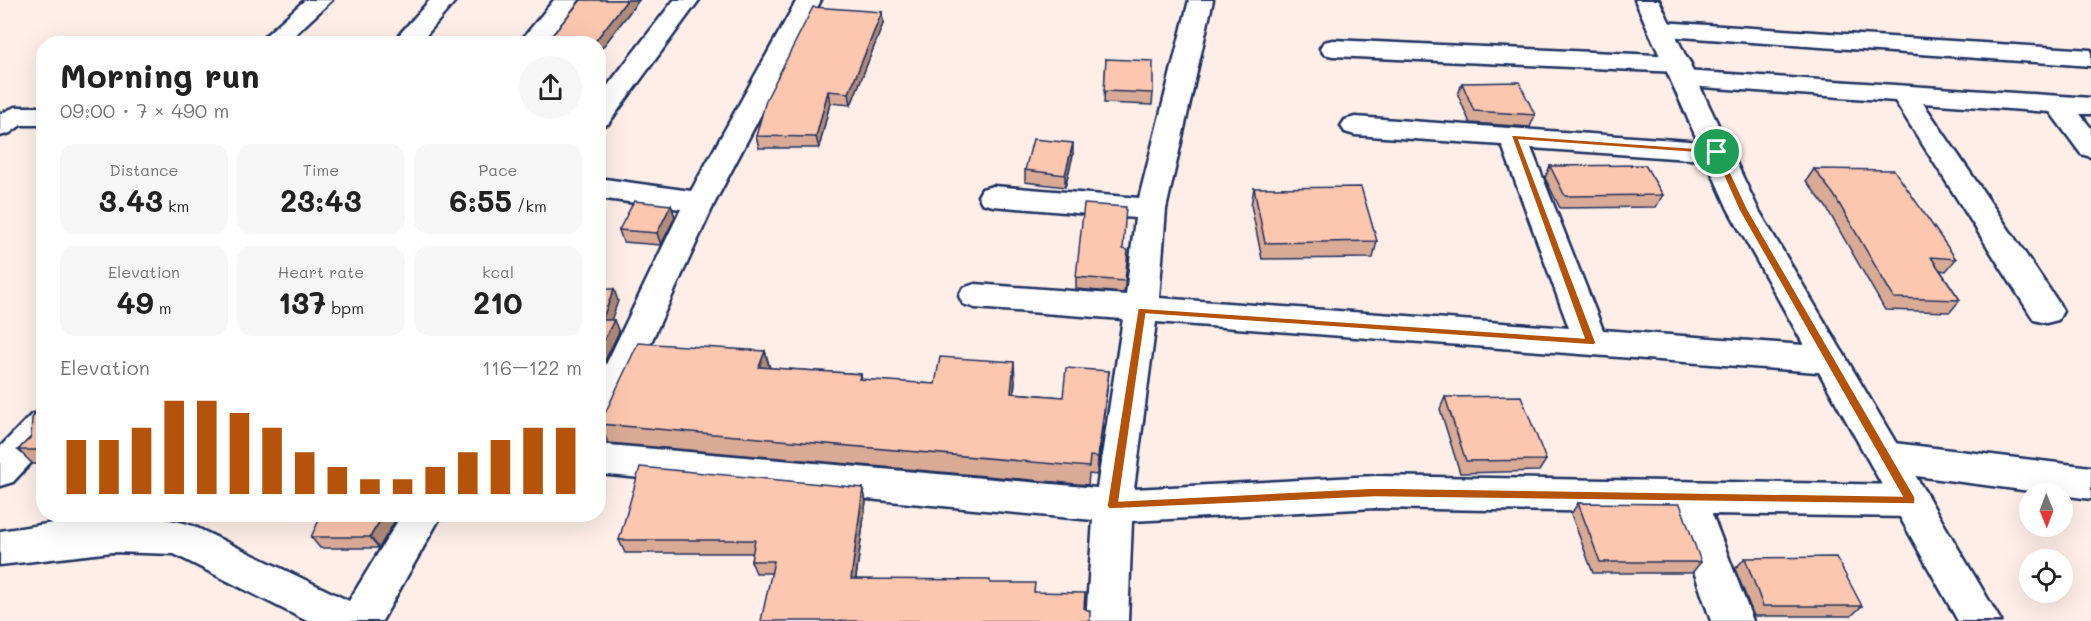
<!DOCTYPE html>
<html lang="en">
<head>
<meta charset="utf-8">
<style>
  :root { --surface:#fff; --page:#f6f6f6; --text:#222; --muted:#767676; --accent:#b45309 }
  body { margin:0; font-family:Mali,sans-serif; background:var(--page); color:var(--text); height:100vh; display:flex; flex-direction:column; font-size:22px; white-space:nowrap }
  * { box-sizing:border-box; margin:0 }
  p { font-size:20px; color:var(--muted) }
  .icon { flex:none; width:33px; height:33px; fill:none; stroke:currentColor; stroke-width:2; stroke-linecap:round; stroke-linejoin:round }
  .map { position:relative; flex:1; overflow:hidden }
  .sheet { position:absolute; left:36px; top:36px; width:570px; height:486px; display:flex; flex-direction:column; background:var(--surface); border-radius:24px; box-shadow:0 6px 24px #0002 }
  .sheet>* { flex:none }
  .needle { width:39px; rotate:179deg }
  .buttons { position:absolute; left:2019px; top:483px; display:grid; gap:12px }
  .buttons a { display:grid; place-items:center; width:54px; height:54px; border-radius:50%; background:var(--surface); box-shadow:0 6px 24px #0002; font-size:30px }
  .pin { position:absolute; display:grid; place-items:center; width:51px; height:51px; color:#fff; margin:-26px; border:3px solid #fff; border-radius:50%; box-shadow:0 2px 6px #0007 }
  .round { display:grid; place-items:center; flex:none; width:63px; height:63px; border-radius:32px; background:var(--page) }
  .overview { display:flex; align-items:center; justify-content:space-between; height:102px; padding:0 24px }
  h1 { font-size:33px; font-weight:700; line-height:45px }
  .figures { display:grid; grid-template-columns:repeat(3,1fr); gap:9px; height:102px; padding:6px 24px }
  .figures div { display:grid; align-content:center; border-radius:15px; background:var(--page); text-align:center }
  .figures b { font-size:30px; font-weight:700 }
  .figures small { font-size:16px; font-weight:400 }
  .figures p { font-size:16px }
  .chart { height:168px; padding:12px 24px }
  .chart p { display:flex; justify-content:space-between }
  .chart svg { width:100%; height:108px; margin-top:6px; stroke:var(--accent); stroke-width:6 }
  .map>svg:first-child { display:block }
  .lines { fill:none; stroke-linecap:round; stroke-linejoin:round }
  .street-casing { stroke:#1b2f5e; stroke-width:5 }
  .secondary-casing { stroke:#1b2f5e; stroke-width:5 }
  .street { fill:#fff; fill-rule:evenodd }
  .secondary { fill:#fff; fill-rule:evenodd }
  .wall { fill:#d9aa96; stroke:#1b2f5e; stroke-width:1.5 }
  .shaded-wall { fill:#b08b7a; stroke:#1b2f5e; stroke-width:1.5 }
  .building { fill:#fcc6af; stroke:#1b2f5e; stroke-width:1.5 }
  .route { fill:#b45309; stroke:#fff; stroke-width:1.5; fill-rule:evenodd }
</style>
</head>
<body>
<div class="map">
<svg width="2091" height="621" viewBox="0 0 2091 621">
  <rect width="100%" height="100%" fill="#feeee7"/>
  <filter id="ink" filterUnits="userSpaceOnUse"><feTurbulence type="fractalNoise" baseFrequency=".0167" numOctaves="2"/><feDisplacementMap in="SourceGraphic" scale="12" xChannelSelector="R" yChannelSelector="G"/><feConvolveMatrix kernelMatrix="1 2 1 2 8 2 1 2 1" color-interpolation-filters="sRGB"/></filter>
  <g filter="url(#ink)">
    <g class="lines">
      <!-- street casing -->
      <g class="street-casing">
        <g id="street">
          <polygon points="305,0 332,0 285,44 256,44"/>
          <polygon points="430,0 456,0 419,44 391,44"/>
          <polygon points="554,0 579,0 545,44 518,44"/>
          <polygon points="674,0 699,0 608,124 598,126 598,98"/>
          <polygon points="797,0 821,0 715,202 616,419 611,429 598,433 598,381 681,209 598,198 598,178 691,191"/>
          <polygon points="1189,0 1213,0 1166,209 1159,298 1569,328 1502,145 1355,135 1345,132 1341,126 1345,120 1355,117 1717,143 1727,146 1731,152 1727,158 1717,161 1531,148 1603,330 1830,347 1842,351 1847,360 1842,369 1830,373 1156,322 1134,489 1375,476 1911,485 1924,490 1930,501 1924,512 1911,517 1712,514 1753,621 1711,621 1674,513 1375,508 1132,521 1128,621 1086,621 1093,520 598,474 598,444 1097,488 1123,319 975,308 963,304 959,296 963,288 975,284 1126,295 1135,218 993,206 982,203 978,196 982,189 993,186 1139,198"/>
          <polygon points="1661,22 2091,50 2091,66 1652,35 1648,30 1652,25"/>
          <polygon points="1333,40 1678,56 1687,58 1691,64 1687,70 1678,72 1333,56 1324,54 1320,48 1324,42"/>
          <polygon points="1684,71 2091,98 2091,114 2080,114 2091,128 2091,157 2081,154 2050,112 1923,103 2058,302 2063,311 2058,320 2046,323 2034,320 1895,101 1675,85 1671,79 1675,73"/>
          <polygon points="15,107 44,107 44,125 21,125 10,133 0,136 0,114"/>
          <polygon points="44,411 44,449 13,482 0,486 0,447 31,415"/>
          <polygon points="1886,442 2091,467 2091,499 1886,472 1873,468 1868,457 1873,446"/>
          <path d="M402,514H442L382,621H307L174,554L112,552L0,565V531C59,523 136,506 193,526L349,601Z"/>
        </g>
      </g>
      <!-- secondary casing -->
      <g class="secondary-casing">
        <polygon id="secondary" points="1635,0 1659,0 1758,209 2001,621 1958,621 1728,209"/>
      </g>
      <!-- street -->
      <use href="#street" class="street"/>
      <!-- secondary -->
      <use href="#secondary" class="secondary"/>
    </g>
    <!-- wall -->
    <g class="wall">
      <polygon points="581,0 639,0 598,53 598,44 550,44 549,39"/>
      <polygon points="882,12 883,24 851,105 830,103 819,148 759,148 756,136"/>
      <polygon points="1106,59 1153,93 1152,105 1104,103"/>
      <polygon points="1462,83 1535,115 1530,127 1470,123 1458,95"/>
      <polygon points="1073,155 1065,187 1025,182 1025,170"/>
      <polygon points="1550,166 1663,195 1656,207 1560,208 1545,178"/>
      <polygon points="1814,169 1956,259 1946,271 1940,270 1960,300 1950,312 1885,310 1826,207 1806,181"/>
      <polygon points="1254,188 1377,241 1373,258 1262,259 1251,205"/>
      <polygon points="671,205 675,217 661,245 623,242 619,230"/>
      <polygon points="1123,249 1128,262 1124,293 1076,289 1076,277"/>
      <polygon points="765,351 770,368 861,374 862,380 935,384 1015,381 1014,393 1063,397 1109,371 1107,389 1097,475 1089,474 1088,485 608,443 600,424"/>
      <polygon points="1445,397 1546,460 1539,471 1460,473 1440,409"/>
      <polygon points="44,414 44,464 33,464 18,450 31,437"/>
      <polygon points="863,488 866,501 856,579 990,583 1035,592 1085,609 771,573 756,573 751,561 753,553 625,553 619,540"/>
      <polygon points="1578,503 1701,562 1692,573 1593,573 1571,514"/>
      <polygon points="399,514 379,548 320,548 311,537"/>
      <polygon points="1745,558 1862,606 1851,616 1754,616 1735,569"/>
    </g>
    <!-- shaded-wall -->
    <g class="shaded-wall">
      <polygon points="627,0 639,0 598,53 598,44 593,44"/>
      <polygon points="882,12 883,24 851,105 849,93"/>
      <polygon points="828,91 830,103 819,148 816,137"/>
      <polygon points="1073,143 1073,155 1065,187 1065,175"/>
      <polygon points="671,205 675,217 661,245 657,233"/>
      <polygon points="614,289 618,301 607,332 602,320"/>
      <polygon points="614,320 619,332 598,375 598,352"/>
      <polygon points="765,351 770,370 759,367"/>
      <polygon points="1014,362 1015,381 1012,411 1011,393"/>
      <polygon points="1109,371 1107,389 1097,475 1098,457"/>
      <polygon points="863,488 866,501 854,592 851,579"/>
      <polygon points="384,514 399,514 379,548 370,537"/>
    </g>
    <!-- building -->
    <g class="building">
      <polygon points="581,0 627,0 593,44 549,39"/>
      <polygon points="813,7 882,12 849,93 828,91 816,137 756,136 766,100"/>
      <polygon points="328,38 362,40 359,44 323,44"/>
      <polygon points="1106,59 1153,61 1153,93 1104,91"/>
      <polygon points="1519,82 1535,115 1474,111 1462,83"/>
      <polygon points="1033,139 1073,143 1065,175 1025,170"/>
      <polygon points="1645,165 1663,195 1565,196 1550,166"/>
      <polygon points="1814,169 1894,170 1956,259 1931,257 1960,300 1894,298 1834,195"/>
      <polygon points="1361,187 1377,241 1265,243 1254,188"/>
      <polygon points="634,201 671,205 657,233 619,230"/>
      <polygon points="1084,204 1126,207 1123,249 1128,250 1125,281 1076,277"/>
      <polygon points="598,289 614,289 602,320 614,320 598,352"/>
      <polygon points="638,343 765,351 759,367 861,374 859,379 935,384 940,357 1014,362 1011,393 1063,397 1066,368 1109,371 1098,457 1090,456 1089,467 600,424"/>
      <polygon points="1521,396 1546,460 1466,461 1445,397"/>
      <polygon points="35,414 44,414 44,450 18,450 31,437 32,418"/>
      <polygon points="640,467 863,488 851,579 990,580 990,583 1035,583 1034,592 1085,593 1084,608 1090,611 1090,621 761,621 774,561 751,561 755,540 619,540"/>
      <polygon points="1578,503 1680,504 1701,562 1600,562"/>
      <polygon points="322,514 384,514 370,537 311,537"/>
      <polygon points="1836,557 1862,606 1763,606 1745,558"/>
    </g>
  </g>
  <!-- route -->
  <path class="route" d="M1511,135L1720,150L1748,210L1915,497V504L1375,497L1109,509L1107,506L1138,308L1584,338ZM1519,140L1714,154L1739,210L1902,496L1375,488L1119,501L1146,314L1594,345L1596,343Z"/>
</svg>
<div class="buttons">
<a><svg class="needle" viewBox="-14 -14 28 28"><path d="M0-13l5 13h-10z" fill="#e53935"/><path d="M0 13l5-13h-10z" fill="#767676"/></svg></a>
<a><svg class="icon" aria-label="locate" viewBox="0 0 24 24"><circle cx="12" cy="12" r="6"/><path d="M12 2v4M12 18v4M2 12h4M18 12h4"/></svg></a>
</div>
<div class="pin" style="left:1717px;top:152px;background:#1e9e55"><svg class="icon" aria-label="arrive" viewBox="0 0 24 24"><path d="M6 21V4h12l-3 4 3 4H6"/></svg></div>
<section class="sheet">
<div class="overview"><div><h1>Morning run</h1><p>09:00 · 7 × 490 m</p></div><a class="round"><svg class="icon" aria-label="share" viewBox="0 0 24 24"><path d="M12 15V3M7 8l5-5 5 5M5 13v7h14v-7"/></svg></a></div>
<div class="figures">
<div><p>Distance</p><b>3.43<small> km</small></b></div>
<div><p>Time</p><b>23:43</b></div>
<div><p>Pace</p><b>6:55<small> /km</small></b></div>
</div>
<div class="figures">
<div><p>Elevation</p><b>49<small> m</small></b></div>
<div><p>Heart rate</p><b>137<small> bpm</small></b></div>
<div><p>kcal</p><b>210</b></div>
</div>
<div class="chart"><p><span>Elevation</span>116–122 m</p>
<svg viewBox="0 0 160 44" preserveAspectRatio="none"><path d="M5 44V22M15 44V22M25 44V17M35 44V6M45 44V6M55 44V11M65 44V17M75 44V27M85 44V33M95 44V38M105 44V38M115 44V33M125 44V27M135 44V22M145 44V17M155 44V17"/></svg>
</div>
</section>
</div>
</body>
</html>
